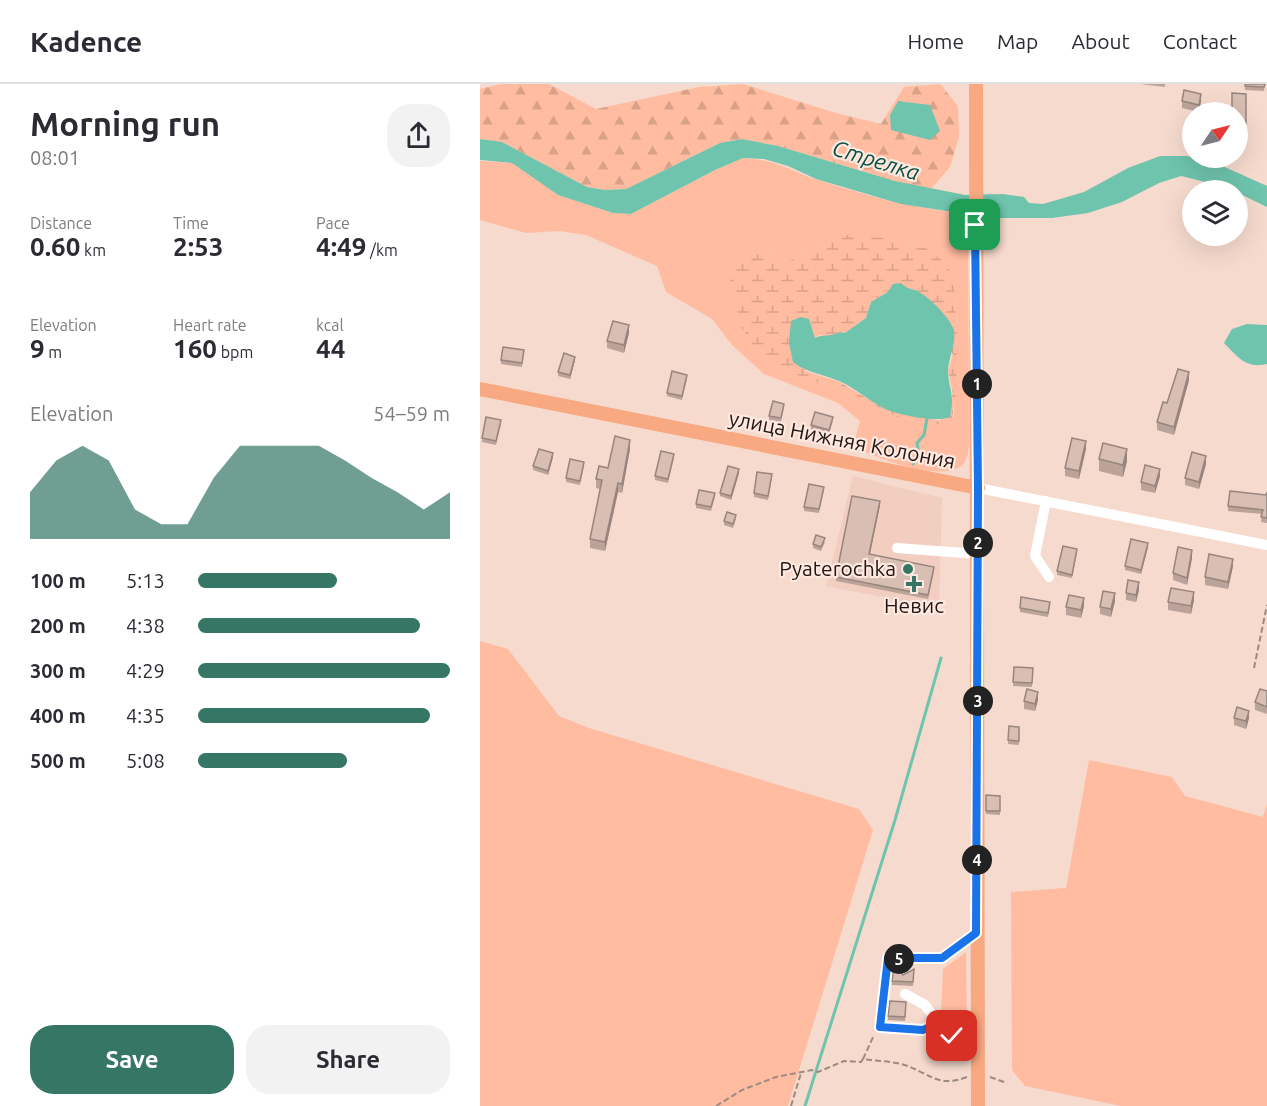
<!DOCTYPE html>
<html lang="en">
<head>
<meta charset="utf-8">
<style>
  :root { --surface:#fff; --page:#f2f2f3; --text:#2b2b33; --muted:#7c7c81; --line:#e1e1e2; --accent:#357665 }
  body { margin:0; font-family:Ubuntu,sans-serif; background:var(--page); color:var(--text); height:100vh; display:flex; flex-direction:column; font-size:22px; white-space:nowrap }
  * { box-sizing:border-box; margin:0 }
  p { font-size:20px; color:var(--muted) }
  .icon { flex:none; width:33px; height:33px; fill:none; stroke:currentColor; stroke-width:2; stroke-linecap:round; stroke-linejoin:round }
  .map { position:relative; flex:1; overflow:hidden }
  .sheet { display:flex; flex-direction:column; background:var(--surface); width:480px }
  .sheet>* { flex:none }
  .needle { width:39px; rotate:55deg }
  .controls { position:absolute; left:702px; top:18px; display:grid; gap:12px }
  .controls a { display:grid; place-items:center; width:66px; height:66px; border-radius:50%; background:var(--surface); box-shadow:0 6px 24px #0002; font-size:30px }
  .pin { position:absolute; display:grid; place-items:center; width:51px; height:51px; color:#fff; margin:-26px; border-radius:12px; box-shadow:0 3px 9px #0006 }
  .km { position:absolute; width:30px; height:30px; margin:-15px; border-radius:50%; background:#222; color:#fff; font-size:16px; line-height:30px; text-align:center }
  .round { display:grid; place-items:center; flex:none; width:63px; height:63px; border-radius:24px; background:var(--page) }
  .head { display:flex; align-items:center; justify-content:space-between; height:102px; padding:0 30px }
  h1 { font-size:33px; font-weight:700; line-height:45px }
  .figures { display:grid; grid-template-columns:repeat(3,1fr); gap:9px; height:102px; padding:6px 30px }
  .figures div { display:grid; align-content:center }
  .figures b { font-size:26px; font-weight:700 }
  .figures small { font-size:16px; font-weight:400 }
  .figures p { font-size:16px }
  .chart { height:168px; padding:12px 30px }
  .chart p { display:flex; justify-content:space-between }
  .chart svg { width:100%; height:108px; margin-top:6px; fill:var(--accent); opacity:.7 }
  .button { display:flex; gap:12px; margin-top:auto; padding:12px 30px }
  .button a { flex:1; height:69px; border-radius:24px; background:var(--accent); color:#fff; font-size:24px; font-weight:700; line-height:69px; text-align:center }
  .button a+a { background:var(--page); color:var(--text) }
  ul { padding:0 30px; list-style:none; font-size:20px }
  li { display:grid; grid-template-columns:96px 72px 1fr; align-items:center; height:45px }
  li i { height:15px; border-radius:8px; background:var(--accent) }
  header { display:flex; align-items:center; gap:36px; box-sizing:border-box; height:84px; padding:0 30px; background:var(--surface); border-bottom:2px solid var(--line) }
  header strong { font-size:28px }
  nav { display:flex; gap:33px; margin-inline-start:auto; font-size:21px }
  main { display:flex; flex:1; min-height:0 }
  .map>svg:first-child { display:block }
  .built { fill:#f1cebf }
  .grass { fill:#ffbca0; fill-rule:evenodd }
  .forest { fill:url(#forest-firs) }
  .wetland { fill:url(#wetland-marsh); fill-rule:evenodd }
  .water { fill:#6fc4ad }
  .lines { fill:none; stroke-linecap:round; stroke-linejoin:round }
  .stream { stroke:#6fc4ad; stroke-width:3 }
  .path { stroke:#9e8a81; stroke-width:2; stroke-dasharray:6 3; stroke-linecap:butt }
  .minor { stroke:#fff; stroke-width:10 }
  .major { stroke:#f8a981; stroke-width:14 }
  .wall { fill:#bba39a }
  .shaded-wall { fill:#98857d }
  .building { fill:#d9beb3; stroke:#98857d; stroke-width:1.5 }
  .route-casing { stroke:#fff; stroke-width:12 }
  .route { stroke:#1a73e8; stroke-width:8 }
  .poi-dot { fill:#357665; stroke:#ffe8df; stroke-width:2 }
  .labels { text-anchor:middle; stroke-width:4.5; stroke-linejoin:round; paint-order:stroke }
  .street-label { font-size:21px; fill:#201612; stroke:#ffe8df }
  .poi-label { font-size:21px; fill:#201612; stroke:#ffe8df; text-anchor:end }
  .water-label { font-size:22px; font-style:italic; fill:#035141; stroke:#ffe8df }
</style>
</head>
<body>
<header>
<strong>Kadence</strong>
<nav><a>Home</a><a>Map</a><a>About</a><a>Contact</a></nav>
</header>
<main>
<section class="sheet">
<div class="head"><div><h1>Morning run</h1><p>08:01</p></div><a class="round"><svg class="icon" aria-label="share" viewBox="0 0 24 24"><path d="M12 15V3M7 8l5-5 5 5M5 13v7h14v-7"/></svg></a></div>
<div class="figures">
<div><p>Distance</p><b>0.60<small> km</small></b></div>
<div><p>Time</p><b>2:53</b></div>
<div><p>Pace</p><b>4:49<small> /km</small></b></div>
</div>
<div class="figures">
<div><p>Elevation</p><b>9<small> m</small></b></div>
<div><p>Heart rate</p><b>160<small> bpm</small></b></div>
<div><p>kcal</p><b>44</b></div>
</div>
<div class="chart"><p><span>Elevation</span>54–59 m</p>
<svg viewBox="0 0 160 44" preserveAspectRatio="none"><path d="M0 44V25L10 12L20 6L30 12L40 32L50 38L60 38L70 19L80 6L90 6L100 6L110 6L120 12L130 19L140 25L150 32L160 25V44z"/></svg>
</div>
<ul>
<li><b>100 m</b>5:13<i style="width:55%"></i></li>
<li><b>200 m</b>4:38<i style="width:88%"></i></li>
<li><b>300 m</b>4:29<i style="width:100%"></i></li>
<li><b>400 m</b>4:35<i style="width:92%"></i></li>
<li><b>500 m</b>5:08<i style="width:59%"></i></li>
</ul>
<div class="button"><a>Save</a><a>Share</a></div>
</section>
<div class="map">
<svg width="787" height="1022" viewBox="0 0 787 1022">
  <defs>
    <pattern id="forest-firs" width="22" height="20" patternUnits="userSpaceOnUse" patternTransform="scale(1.5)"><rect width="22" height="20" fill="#ffbca0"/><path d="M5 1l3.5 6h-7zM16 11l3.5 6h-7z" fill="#daa189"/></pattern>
    <pattern id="wetland-marsh" width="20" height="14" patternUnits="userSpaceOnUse" patternTransform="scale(1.5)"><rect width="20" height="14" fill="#ffbca0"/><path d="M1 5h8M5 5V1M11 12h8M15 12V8" fill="none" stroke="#daa189"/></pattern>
  </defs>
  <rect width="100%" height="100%" fill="#f6dace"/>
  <!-- built -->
  <polygon class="built" points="373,392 462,414 459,524 346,502"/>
  <!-- grass -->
  <g class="grass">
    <path d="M263,74C299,76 308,86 338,96C387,112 436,125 488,130L489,360C488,369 487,380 478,384C453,396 396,374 373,362L380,337L358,319L284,290L252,261L232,235L186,208L177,182L106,151L80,147L46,149L0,136V77L32,79L78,111L133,129L151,130L235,86ZM398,155L424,157L448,165L474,196L477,243L474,332L464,342L441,336L421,335L357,302L331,297L297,282L290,168L305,178L321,172L344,156Z"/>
    <polygon points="0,557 28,565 79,632 109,644 379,725 393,746 308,1022 0,1022"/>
    <polygon points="609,676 692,693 705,712 783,733 787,720 787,1022 641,1022 545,1002 532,986 531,808 586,804"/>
    <polygon points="486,868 487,957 461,931 463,885"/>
  </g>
  <!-- forest -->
  <polygon class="forest" points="21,0 69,0 116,25 219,3 263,0 356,29 401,40 424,3 460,0 478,22 479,53 470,83 451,105 415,97 298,62 262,55 240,59 146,105 125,106 107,103 22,58 0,55 0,5"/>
  <!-- wetland -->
  <path class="wetland" d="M372,150L424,157L448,165L465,179L474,196L477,243L476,310L471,340L464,342L441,336L421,335L357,302L331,297L297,282L276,265L261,243L249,192L270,172L290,168L305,178L321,172L344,156ZM408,208L473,270L468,287L473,310L460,337L403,324L360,298L325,287L333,245L334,254L340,251L349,253L360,248L365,249L386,234L391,218Z"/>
  <!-- water -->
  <g class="water">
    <polygon points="418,17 450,21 460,47 450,56 411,46 410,31"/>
    <polygon points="0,55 22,58 107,103 125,106 146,105 240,59 262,55 298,62 415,97 485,111 523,110 544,113 549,119 563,120 604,108 648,84 680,72 707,72 738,80 787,102 787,123 758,109 758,106 701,92 679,99 642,118 608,129 572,134 512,134 421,120 336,95 308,82 284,75 263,74 235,86 151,130 133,129 78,111 32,79 0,76"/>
    <path d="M421,199C427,205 430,204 437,207C447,211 472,235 474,247C476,261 468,274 468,288C469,306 475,311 470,333C458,339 417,331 403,324C388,316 375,304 359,297C343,290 327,289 313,278L309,259L311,237L321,233L329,235L335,254C343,250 351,253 360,248L365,249L386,234L391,218L408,208L413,200Z"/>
    <path d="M767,240L787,241V280C766,285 758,273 744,259L752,245Z"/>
  </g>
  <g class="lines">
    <!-- stream -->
    <g class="stream">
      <polyline points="433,380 438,365 437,359 444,351 447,334"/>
      <polyline points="325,1022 415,736 461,574"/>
    </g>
    <!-- path -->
    <g class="path">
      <polyline points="774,584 787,521"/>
      <polyline points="383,975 394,951"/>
      <polyline points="510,993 527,999"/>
      <path d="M236,1022L262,1006L296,993L332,986L338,988L364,977L381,978L383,975C395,977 409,977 421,980C448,987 456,1005 487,993"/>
      <polyline points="311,1022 321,989"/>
    </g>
    <!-- minor -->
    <g class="minor">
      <polyline points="498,404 787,461"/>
      <polyline points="566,417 555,472 569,493"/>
      <polyline points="417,464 498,470"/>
      <polyline points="429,875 408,874 400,943 443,946 458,939"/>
      <polyline points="425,888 429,875 462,874 496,849"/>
      <polyline points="425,910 445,921 458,939 497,972"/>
    </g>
    <!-- major -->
    <g class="major">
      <polyline points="496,0 498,1022"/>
      <polyline points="0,305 498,404"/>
    </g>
  </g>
  <!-- wall -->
  <g class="wall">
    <polygon points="660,0 685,0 685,3"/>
    <polygon points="765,0 785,0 784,7 765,6"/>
    <polygon points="766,10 766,43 758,43 758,28"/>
    <polygon points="702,17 721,17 719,28 702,24"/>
    <polygon points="149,249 144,269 127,264 127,257"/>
    <polygon points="44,270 42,283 21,280 21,276"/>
    <polygon points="95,276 90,295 78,292 78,288"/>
    <polygon points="207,295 202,316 187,312 187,309"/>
    <polygon points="709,296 694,351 677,346 677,338 687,319"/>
    <polygon points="304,323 301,338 289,336 289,332"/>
    <polygon points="353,337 349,350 331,345 331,341"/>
    <polygon points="21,340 16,361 2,358 2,354"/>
    <polygon points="150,365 142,409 138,408 125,467 110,464 110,455 120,405 116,404 116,395"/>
    <polygon points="606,365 599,395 585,392 585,384"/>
    <polygon points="73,373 68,391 53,386 53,382"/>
    <polygon points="194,374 188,399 175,396 175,392"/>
    <polygon points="619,375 647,377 643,393 619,387"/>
    <polygon points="726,380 719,405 705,401 705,394"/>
    <polygon points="104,382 100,401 86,398 86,394"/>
    <polygon points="259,389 251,416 240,412 240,409"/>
    <polygon points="680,392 675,409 661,406 661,398"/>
    <polygon points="292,394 288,416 274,413 274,409"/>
    <polygon points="344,406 339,429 324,427 324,423"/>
    <polygon points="787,408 787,439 781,438 782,430 748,427 748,422 786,411"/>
    <polygon points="235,413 231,427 216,424 216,420"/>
    <polygon points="400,421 390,470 454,487 448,515 356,497 356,493"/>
    <polygon points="256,435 253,444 244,441 244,437"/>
    <polygon points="345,458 341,467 333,464 333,460"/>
    <polygon points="668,463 661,490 645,486 645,482"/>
    <polygon points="597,469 592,494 577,491 577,487"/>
    <polygon points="712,474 707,501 693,496 693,489"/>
    <polygon points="753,482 748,505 725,501 725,493"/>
    <polygon points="659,506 656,518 646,516 646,509"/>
    <polygon points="714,516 711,530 688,526 688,518"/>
    <polygon points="635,517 631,533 620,530 620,523"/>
    <polygon points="570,522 568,533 540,528 540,524"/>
    <polygon points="604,522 601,534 586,531 586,523"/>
    <polygon points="534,583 553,584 552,603 533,602"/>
    <polygon points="787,607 787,630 775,626 775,618"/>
    <polygon points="558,616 555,627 544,625 544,617"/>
    <polygon points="754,634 769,634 766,645 754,641"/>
    <polygon points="529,642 539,643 539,661 528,660"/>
    <polygon points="506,711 520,712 520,731 506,730"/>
    <polygon points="434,885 433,902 412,901 412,897"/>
    <polygon points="426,918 425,937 408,936 408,932"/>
  </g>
  <!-- shaded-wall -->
  <g class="shaded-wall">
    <polygon points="721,10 721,17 719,28 719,21"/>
    <polygon points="149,241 149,249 144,269 144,261"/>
    <polygon points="95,273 95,276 90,295 90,291"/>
    <polygon points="709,288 709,296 694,351 694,343"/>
    <polygon points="150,356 150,365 142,409 142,400"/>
    <polygon points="606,357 606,365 599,395 599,387"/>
    <polygon points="647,365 647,377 643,393 643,381"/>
    <polygon points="73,369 73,373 68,391 68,387"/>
    <polygon points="726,372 726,380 719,405 719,398"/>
    <polygon points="259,385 259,389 251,416 251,412"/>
    <polygon points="680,385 680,392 675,409 675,402"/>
    <polygon points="138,399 138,408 125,467 125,458"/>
    <polygon points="400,417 400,421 389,474 389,470"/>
    <polygon points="668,459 668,463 661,490 661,486"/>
    <polygon points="712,466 712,474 707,501 707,494"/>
    <polygon points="753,475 753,482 748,505 748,498"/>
    <polygon points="659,498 659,506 656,518 656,511"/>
    <polygon points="714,508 714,516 711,530 711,522"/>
    <polygon points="635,509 635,517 631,533 631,525"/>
    <polygon points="604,514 604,522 601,534 601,526"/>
    <polygon points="558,608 558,616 555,627 555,620"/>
    <polygon points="769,627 769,634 766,645 766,637"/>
  </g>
  <!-- building -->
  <g class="building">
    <polygon points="765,0 785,0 784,3 765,2"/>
    <polygon points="704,6 721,10 719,21 702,17"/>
    <polygon points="752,9 766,10 766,39 758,39 758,28 752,28"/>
    <polygon points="133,237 149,241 144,261 127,257"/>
    <polygon points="23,263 44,266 42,279 21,276"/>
    <polygon points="84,269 95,273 90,291 78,288"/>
    <polygon points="698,285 709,288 694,343 677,338 683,318 687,319"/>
    <polygon points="192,287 207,291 202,312 187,309"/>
    <polygon points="293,317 304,320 301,334 289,332"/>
    <polygon points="335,328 353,333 349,346 331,341"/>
    <polygon points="6,333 21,336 16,357 2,354"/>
    <polygon points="135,352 150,356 142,400 138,399 125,458 110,455 122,396 116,395 119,382 128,384"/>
    <polygon points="592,354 606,357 599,387 585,384"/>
    <polygon points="623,359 647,365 643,381 619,375"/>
    <polygon points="59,365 73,369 68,387 53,382"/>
    <polygon points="181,367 194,370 188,395 175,392"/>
    <polygon points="712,368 726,372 719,398 705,394"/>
    <polygon points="90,375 104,378 100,397 86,394"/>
    <polygon points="665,381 680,385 675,402 661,398"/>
    <polygon points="248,382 259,385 251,412 240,409"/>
    <polygon points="277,388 292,390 288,412 274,409"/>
    <polygon points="329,400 344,403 339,425 324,423"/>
    <polygon points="219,406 235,409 231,423 216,420"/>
    <polygon points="750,407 786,411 787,408 787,434 781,433 783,426 748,422"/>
    <polygon points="372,412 400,417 389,470 454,483 448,511 356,493"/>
    <polygon points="247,428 256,431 253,440 244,437"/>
    <polygon points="336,451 345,454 341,463 333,460"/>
    <polygon points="651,455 668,459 661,486 645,482"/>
    <polygon points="583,462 597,465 592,491 577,487"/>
    <polygon points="698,463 712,466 707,494 693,489"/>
    <polygon points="729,470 753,475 748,498 725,493"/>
    <polygon points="648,496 659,498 656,511 646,509"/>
    <polygon points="691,504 714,508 711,522 688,518"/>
    <polygon points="623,507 635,509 631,525 620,523"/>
    <polygon points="589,511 604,514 601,526 586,523"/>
    <polygon points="541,513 570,518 568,529 540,524"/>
    <polygon points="534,583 553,584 552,599 533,598"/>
    <polygon points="547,605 558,608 555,620 544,617"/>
    <polygon points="780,605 787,607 787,623 775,618"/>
    <polygon points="757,623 769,627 766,637 754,634"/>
    <polygon points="529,642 539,643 539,657 528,656"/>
    <polygon points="506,711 520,712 520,727 506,727"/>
    <polygon points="414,883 418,883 423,891 434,885 433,898 412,897"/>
    <polygon points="410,917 426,918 425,933 408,932"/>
  </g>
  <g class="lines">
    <!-- route casing -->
    <g class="route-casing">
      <polyline id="route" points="472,952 458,939 443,946 400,943 408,874 462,874 496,849 498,404 495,141"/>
    </g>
    <!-- route -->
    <use href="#route" class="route"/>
  </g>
  <!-- markers -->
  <g class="poi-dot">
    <circle cx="428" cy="485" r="6"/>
    <path d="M431 491h6v6h6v6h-6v6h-6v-6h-6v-6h6z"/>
  </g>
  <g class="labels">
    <!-- street labels -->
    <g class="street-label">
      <text transform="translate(362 356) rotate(11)" y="7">улица Нижняя Колония</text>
    </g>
    <!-- poi labels -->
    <g class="poi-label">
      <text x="416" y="492">Pyaterochka</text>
      <text x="434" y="529" text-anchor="middle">Невис</text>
    </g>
    <!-- water labels -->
    <g class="water-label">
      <text transform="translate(396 76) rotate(17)" y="8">Стрелка</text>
    </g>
  </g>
</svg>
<div class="controls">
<a><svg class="needle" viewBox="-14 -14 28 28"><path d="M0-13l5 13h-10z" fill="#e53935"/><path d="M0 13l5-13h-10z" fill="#7c7c81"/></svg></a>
<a><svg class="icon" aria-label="layers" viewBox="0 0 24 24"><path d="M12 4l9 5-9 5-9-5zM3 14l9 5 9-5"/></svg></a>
</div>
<div class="pin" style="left:495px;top:141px;background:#1e9e55"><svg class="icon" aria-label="arrive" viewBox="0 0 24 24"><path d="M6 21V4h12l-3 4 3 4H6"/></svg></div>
<div class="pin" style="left:472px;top:952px;background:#d93025"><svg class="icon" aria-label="check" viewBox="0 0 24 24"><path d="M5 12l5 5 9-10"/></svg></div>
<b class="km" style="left:497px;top:300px">1</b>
<b class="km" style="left:498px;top:459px">2</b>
<b class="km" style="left:498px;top:617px">3</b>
<b class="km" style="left:497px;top:776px">4</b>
<b class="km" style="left:419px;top:875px">5</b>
</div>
</main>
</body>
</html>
